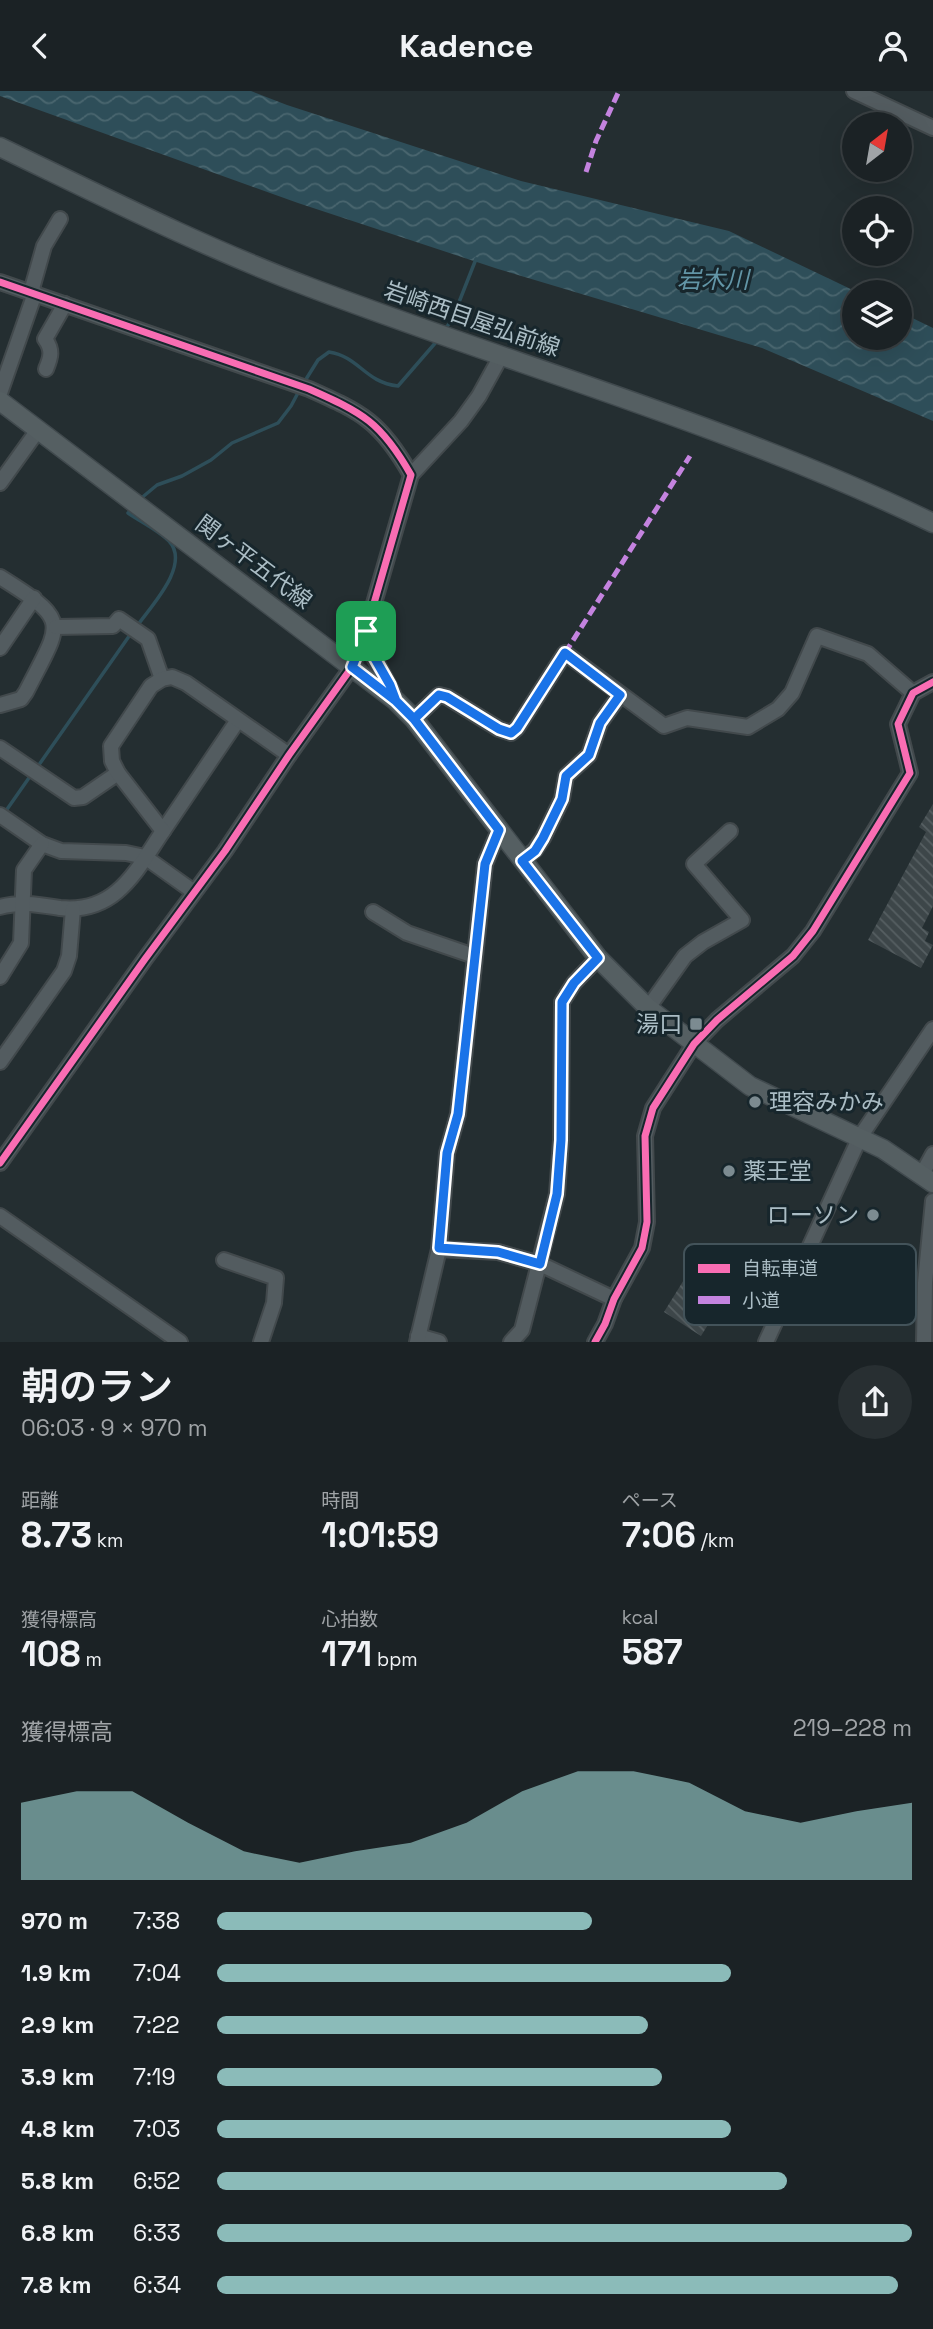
<!DOCTYPE html>
<html lang="ja">
<head>
<meta charset="utf-8">
<style>
  :root { --surface:#1b2225; --page:#282f32; --text:#f1f3f6; --muted:#a0a4a7; --line:#393f42; --accent:#8bbbb9 }
  body { margin:0; font-family:"Space Grotesk","Noto Sans JP",sans-serif; background:var(--page); color:var(--text); height:100vh; display:flex; flex-direction:column; font-size:26px; white-space:nowrap }
  * { box-sizing:border-box; margin:0 }
  p { font-size:23px; color:var(--muted) }
  .icon { flex:none; width:38px; height:38px; fill:none; stroke:currentColor; stroke-width:2; stroke-linecap:round; stroke-linejoin:round }
  .map { position:relative; height:1251px; overflow:hidden }
  .panel { display:flex; flex-direction:column; background:var(--surface); flex:1 }
  .panel>* { flex:none }
  .needle { width:46px; rotate:31deg }
  .tools { position:absolute; left:842px; top:21px; display:grid; gap:14px }
  .tools a { display:grid; place-items:center; width:70px; height:70px; border-radius:50%; background:var(--surface); box-shadow:0 7px 28px #0002,0 0 0 2px var(--line); font-size:35px }
  .pin { position:absolute; display:grid; place-items:center; width:60px; height:60px; color:#fff; margin:-30px; border-radius:14px; box-shadow:0 4px 10px #0006 }
  .round { display:grid; place-items:center; flex:none; width:74px; height:74px; border-radius:37px; background:var(--page) }
  .head { display:flex; align-items:center; justify-content:space-between; height:119px; padding:0 21px }
  h1 { font-size:38px; font-weight:600; line-height:52px }
  .stats { display:grid; grid-template-columns:repeat(3,1fr); gap:10px; height:119px; padding:7px 21px }
  .stats div { display:grid; align-content:center }
  .stats b { font-size:35px; font-weight:600 }
  .stats small { font-size:19px; font-weight:400 }
  .stats p { font-size:19px }
  .chart { height:196px; padding:14px 21px }
  .chart p { display:flex; justify-content:space-between }
  .chart svg { width:100%; height:126px; margin-top:7px; fill:var(--accent); opacity:.7 }
  ul { padding:0 21px; list-style:none; font-size:23px }
  li { display:grid; grid-template-columns:112px 84px 1fr; align-items:center; height:52px }
  li i { height:18px; border-radius:9px; background:var(--accent) }
  header { display:flex; justify-content:space-between; align-items:center; height:91px; padding:0 21px; background:var(--surface); font-size:32px; font-weight:600 }
  .map>svg:first-child { display:block }
  .water { fill:url(#water-waves) }
  .lines { fill:none; stroke-linecap:round; stroke-linejoin:round }
  .stream { stroke:#2e4e59; stroke-width:3.5 }
  .building { fill:url(#building-back-hatch) }
  .minor-casing { stroke:#42494c; stroke-width:18 }
  .major-casing { stroke:#414a4e; stroke-width:21 }
  .minor { stroke:#535c60; stroke-width:14 }
  .major { stroke:#555f62; stroke-width:18 }
  .quiet { stroke:#c483df; stroke-width:5; stroke-dasharray:10 5; stroke-linecap:butt }
  .cycleway-casing { stroke:#17262c; stroke-width:11 }
  .cycleway { stroke:#f96db3; stroke-width:7 }
  .route-casing { stroke:#fff; stroke-width:14 }
  .route { stroke:#1a73e8; stroke-width:9 }
  .poi-dot { fill:#7c8b91; stroke:#17262c; stroke-width:2.5 }
  .labels { text-anchor:middle; stroke-width:6; stroke-linejoin:round; paint-order:stroke }
  .street-label { font-size:23px; fill:#abbdc5; stroke:#17262c }
  .poi-label { font-size:23px; fill:#abbdc5; stroke:#17262c; text-anchor:end }
  .water-label { font-size:24px; font-style:italic; fill:#6295a6; stroke:#17262c }
  .key { fill:#17262c; stroke:#43535a; stroke-width:2 }
  .key-label { font-size:19px; fill:#abbdc5 }
</style>
</head>
<body>
<header><svg class="icon" aria-label="back" viewBox="0 0 24 24"><path d="M15 5l-7 7 7 7"/></svg>Kadence<svg class="icon" aria-label="person" viewBox="0 0 24 24"><circle cx="12" cy="8" r="4"/><path d="M4 21q1-7 8-7t8 7"/></svg></header>
<div class="map">
<svg width="933" height="1251" viewBox="0 0 933 1251">
  <defs>
    <pattern id="water-waves" width="16" height="10" patternUnits="userSpaceOnUse" patternTransform="scale(1.75)"><rect width="16" height="10" fill="#2e4e59"/><path d="M0 5q4-4 8 0t8 0" fill="none" stroke="#4a666f"/></pattern>
    <pattern id="building-back-hatch" width="6" height="6" patternUnits="userSpaceOnUse" patternTransform="scale(1.75)"><rect width="6" height="6" fill="#3d4649"/><path d="M-1 5l2 2M0 0l6 6M5-1l2 2" fill="none" stroke="#565f62"/></pattern>
  </defs>
  <rect width="100%" height="100%" fill="#242e31"/>
  <!-- water -->
  <polygon class="water" points="0,0 251,0 287,14 521,90 729,140 857,201 854,201 854,247 900,247 900,221 933,237 933,330 762,257 498,178 298,112 0,5"/>
  <g class="lines">
    <!-- stream -->
    <g class="stream">
      <polyline points="445,238 452,229 476,168"/>
      <path d="M303,293L318,269L329,261C360,266 364,291 398,295L437,250"/>
      <polyline points="139,409 157,394 182,385 211,369 232,352 278,332 291,315 299,300"/>
      <path d="M132,418L128,422C141,431 158,439 169,450C191,474 151,515 137,535"/>
      <polyline points="36,678 132,541"/>
      <polyline points="3,724 31,684"/>
    </g>
  </g>
  <!-- building -->
  <g class="building">
    <polygon points="933,713 933,815 922,837 929,841 925,850 933,854 921,877 868,849 926,741 919,736"/>
    <polygon points="710,1165 735,1180 731,1187 735,1190 701,1245 664,1221 698,1166 706,1171"/>
  </g>
  <g class="lines">
    <!-- minor casing -->
    <g class="minor-casing">
      <g id="minor">
        <polyline points="854,0 933,37"/>
        <path d="M0,191L309,298C363,322 381,331 411,384L366,540L352,576L289,664L225,760L145,868L0,1072"/>
        <polyline points="31,201 44,155 60,128"/>
        <path d="M46,278C51,266 53,259 45,248L65,213"/>
        <polyline points="0,302 35,202"/>
        <polyline points="411,384 461,330 479,305 501,265"/>
        <polyline points="0,392 38,339"/>
        <path d="M0,486C72,531 62,530 26,601L21,608L0,614"/>
        <polyline points="56,536 113,535 119,528 148,548 162,588"/>
        <path d="M366,541C370,567 387,586 396,610"/>
        <polyline points="0,557 34,507"/>
        <polyline points="414,628 439,604 447,606 499,638 511,642 517,637 565,562 664,635 687,627 748,636 778,618 792,602 817,545 868,563 913,602"/>
        <polyline points="0,657 74,707 83,706 118,682"/>
        <polyline points="0,724 42,753 61,760 126,762 145,766 194,801"/>
        <polyline points="163,740 238,629"/>
        <polyline points="522,770 535,759 543,747 562,708 566,685 589,664 600,632 620,604"/>
        <path d="M0,816C20,810 40,814 60,817C116,823 136,780 163,740L118,682L112,670L111,655L151,595L162,588L172,586L186,592L289,664"/>
        <polyline points="373,821 407,842 474,865"/>
        <polyline points="0,886 21,852 24,779 42,753"/>
        <polyline points="648,917 685,865 703,851 742,829 694,773 730,740"/>
        <polyline points="0,971 64,880 69,865 73,818"/>
        <polyline points="922,1083 933,1063"/>
        <polyline points="0,1125 180,1251"/>
        <polyline points="439,1158 498,1161 540,1173 614,1208"/>
        <polyline points="224,1169 276,1187 274,1212 261,1251"/>
        <polyline points="418,1245 439,1251"/>
        <polyline points="417,1251 439,1158 447,1062 458,1023 485,773 499,739"/>
        <polyline points="511,1251 522,1239 557,1103 561,1049 562,911 574,892 598,867"/>
        <polyline points="595,1251 605,1233 614,1208 642,1157 647,1131 645,1045 653,1017 694,953 717,929 793,865 813,840 910,682 898,633 913,602 933,591"/>
        <polyline points="766,1251 860,1046 933,938"/>
        <polyline points="924,1251 925,1192 933,1110"/>
      </g>
    </g>
    <!-- major casing -->
    <g class="major-casing">
      <g id="major">
        <path d="M0,56C102,105 203,156 309,196C517,275 732,335 933,432"/>
        <polyline points="0,310 396,610 414,628 598,867 648,917 750,995 883,1058 933,1092"/>
      </g>
    </g>
    <!-- minor -->
    <use href="#minor" class="minor"/>
    <!-- major -->
    <use href="#major" class="major"/>
    <!-- quiet -->
    <g class="quiet">
      <polyline points="586,81 596,50 619,0"/>
      <polyline points="565,562 690,365"/>
    </g>
    <!-- cycleway casing -->
    <g class="cycleway-casing">
      <g id="cycleway">
        <path d="M0,191L309,298C363,322 381,331 411,384L366,540L352,576L289,664L225,760L145,868L0,1072"/>
        <polyline points="595,1251 605,1233 614,1208 642,1157 647,1131 645,1045 653,1017 694,953 717,929 793,865 813,840 910,682 898,633 913,602 933,591"/>
      </g>
    </g>
    <!-- cycleway -->
    <use href="#cycleway" class="cycleway"/>
  </g>
  <g class="lines">
    <!-- route casing -->
    <g class="route-casing">
      <polyline id="route" points="366,540 369,557 390,594 396,610 414,628 499,739 485,773 458,1023 447,1062 439,1157 498,1161 540,1173 557,1103 561,1049 562,911 574,892 598,867 522,770 535,760 543,747 562,708 566,685 589,664 600,632 620,604 565,562 517,637 511,642 499,638 447,606 439,604 414,628 396,610 352,576 366,540"/>
    </g>
    <!-- route -->
    <use href="#route" class="route"/>
  </g>
  <!-- markers -->
  <g class="poi-dot">
    <rect x="689" y="926" width="14" height="14" rx="3.5"/>
    <circle cx="755" cy="1011" r="7"/>
    <circle cx="729" cy="1080" r="7"/>
    <circle cx="873" cy="1124" r="7"/>
  </g>
  <g class="labels">
    <!-- street labels -->
    <g class="street-label">
      <text transform="translate(472 228) rotate(19)" y="8">岩崎西目屋弘前線</text>
      <text transform="translate(254 471) rotate(37)" y="8">関ヶ平五代線</text>
    </g>
    <!-- poi labels -->
    <g class="poi-label">
      <text x="682" y="941">湯口</text>
      <text x="769" y="1019" text-anchor="start">理容みかみ</text>
      <text x="743" y="1088" text-anchor="start">薬王堂</text>
      <text x="859" y="1132">ローソン</text>
    </g>
    <!-- water labels -->
    <g class="water-label">
      <text x="713" y="197">岩木川</text>
    </g>
  </g>
  <!-- legend -->
  <rect x="684" y="1153" width="232" height="81" rx="10" class="key"/>
  <rect x="698" y="1173" width="32" height="9" fill="#f96db3"/>
  <rect x="698" y="1205" width="32" height="8" fill="#c483df"/>
  <g class="key-label">
    <text x="742" y="1184">自転車道</text>
    <text x="742" y="1216">小道</text>
  </g>
</svg>
<div class="tools">
<a><svg class="needle" viewBox="-14 -14 28 28"><path d="M0-13l5 13h-10z" fill="#e53935"/><path d="M0 13l5-13h-10z" fill="#a0a4a7"/></svg></a>
<a><svg class="icon" aria-label="locate" viewBox="0 0 24 24"><circle cx="12" cy="12" r="6"/><path d="M12 2v4M12 18v4M2 12h4M18 12h4"/></svg></a>
<a><svg class="icon" aria-label="layers" viewBox="0 0 24 24"><path d="M12 4l9 5-9 5-9-5zM3 14l9 5 9-5"/></svg></a>
</div>
<div class="pin" style="left:366px;top:540px;background:#1e9e55"><svg class="icon" aria-label="arrive" viewBox="0 0 24 24"><path d="M6 21V4h12l-3 4 3 4H6"/></svg></div>
</div>
<section class="panel">
<div class="head"><div><h1>朝のラン</h1><p>06:03 · 9 × 970 m</p></div><a class="round"><svg class="icon" aria-label="share" viewBox="0 0 24 24"><path d="M12 15V3M7 8l5-5 5 5M5 13v7h14v-7"/></svg></a></div>
<div class="stats">
<div><p>距離</p><b>8.73<small> km</small></b></div>
<div><p>時間</p><b>1:01:59</b></div>
<div><p>ペース</p><b>7:06<small> /km</small></b></div>
</div>
<div class="stats">
<div><p>獲得標高</p><b>108<small> m</small></b></div>
<div><p>心拍数</p><b>171<small> bpm</small></b></div>
<div><p>kcal</p><b>587</b></div>
</div>
<div class="chart"><p><span>獲得標高</span>219–228 m</p>
<svg viewBox="0 0 160 44" preserveAspectRatio="none"><path d="M0 44V17L10 13L20 13L30 24L40 34L50 38L60 34L70 31L80 24L90 13L100 6L110 6L120 10L130 20L140 24L150 20L160 17V44z"/></svg>
</div>
<ul>
<li><b>970 m</b>7:38<i style="width:54%"></i></li>
<li><b>1.9 km</b>7:04<i style="width:74%"></i></li>
<li><b>2.9 km</b>7:22<i style="width:62%"></i></li>
<li><b>3.9 km</b>7:19<i style="width:64%"></i></li>
<li><b>4.8 km</b>7:03<i style="width:74%"></i></li>
<li><b>5.8 km</b>6:52<i style="width:82%"></i></li>
<li><b>6.8 km</b>6:33<i style="width:100%"></i></li>
<li><b>7.8 km</b>6:34<i style="width:98%"></i></li>
</ul>
</section>
</body>
</html>
